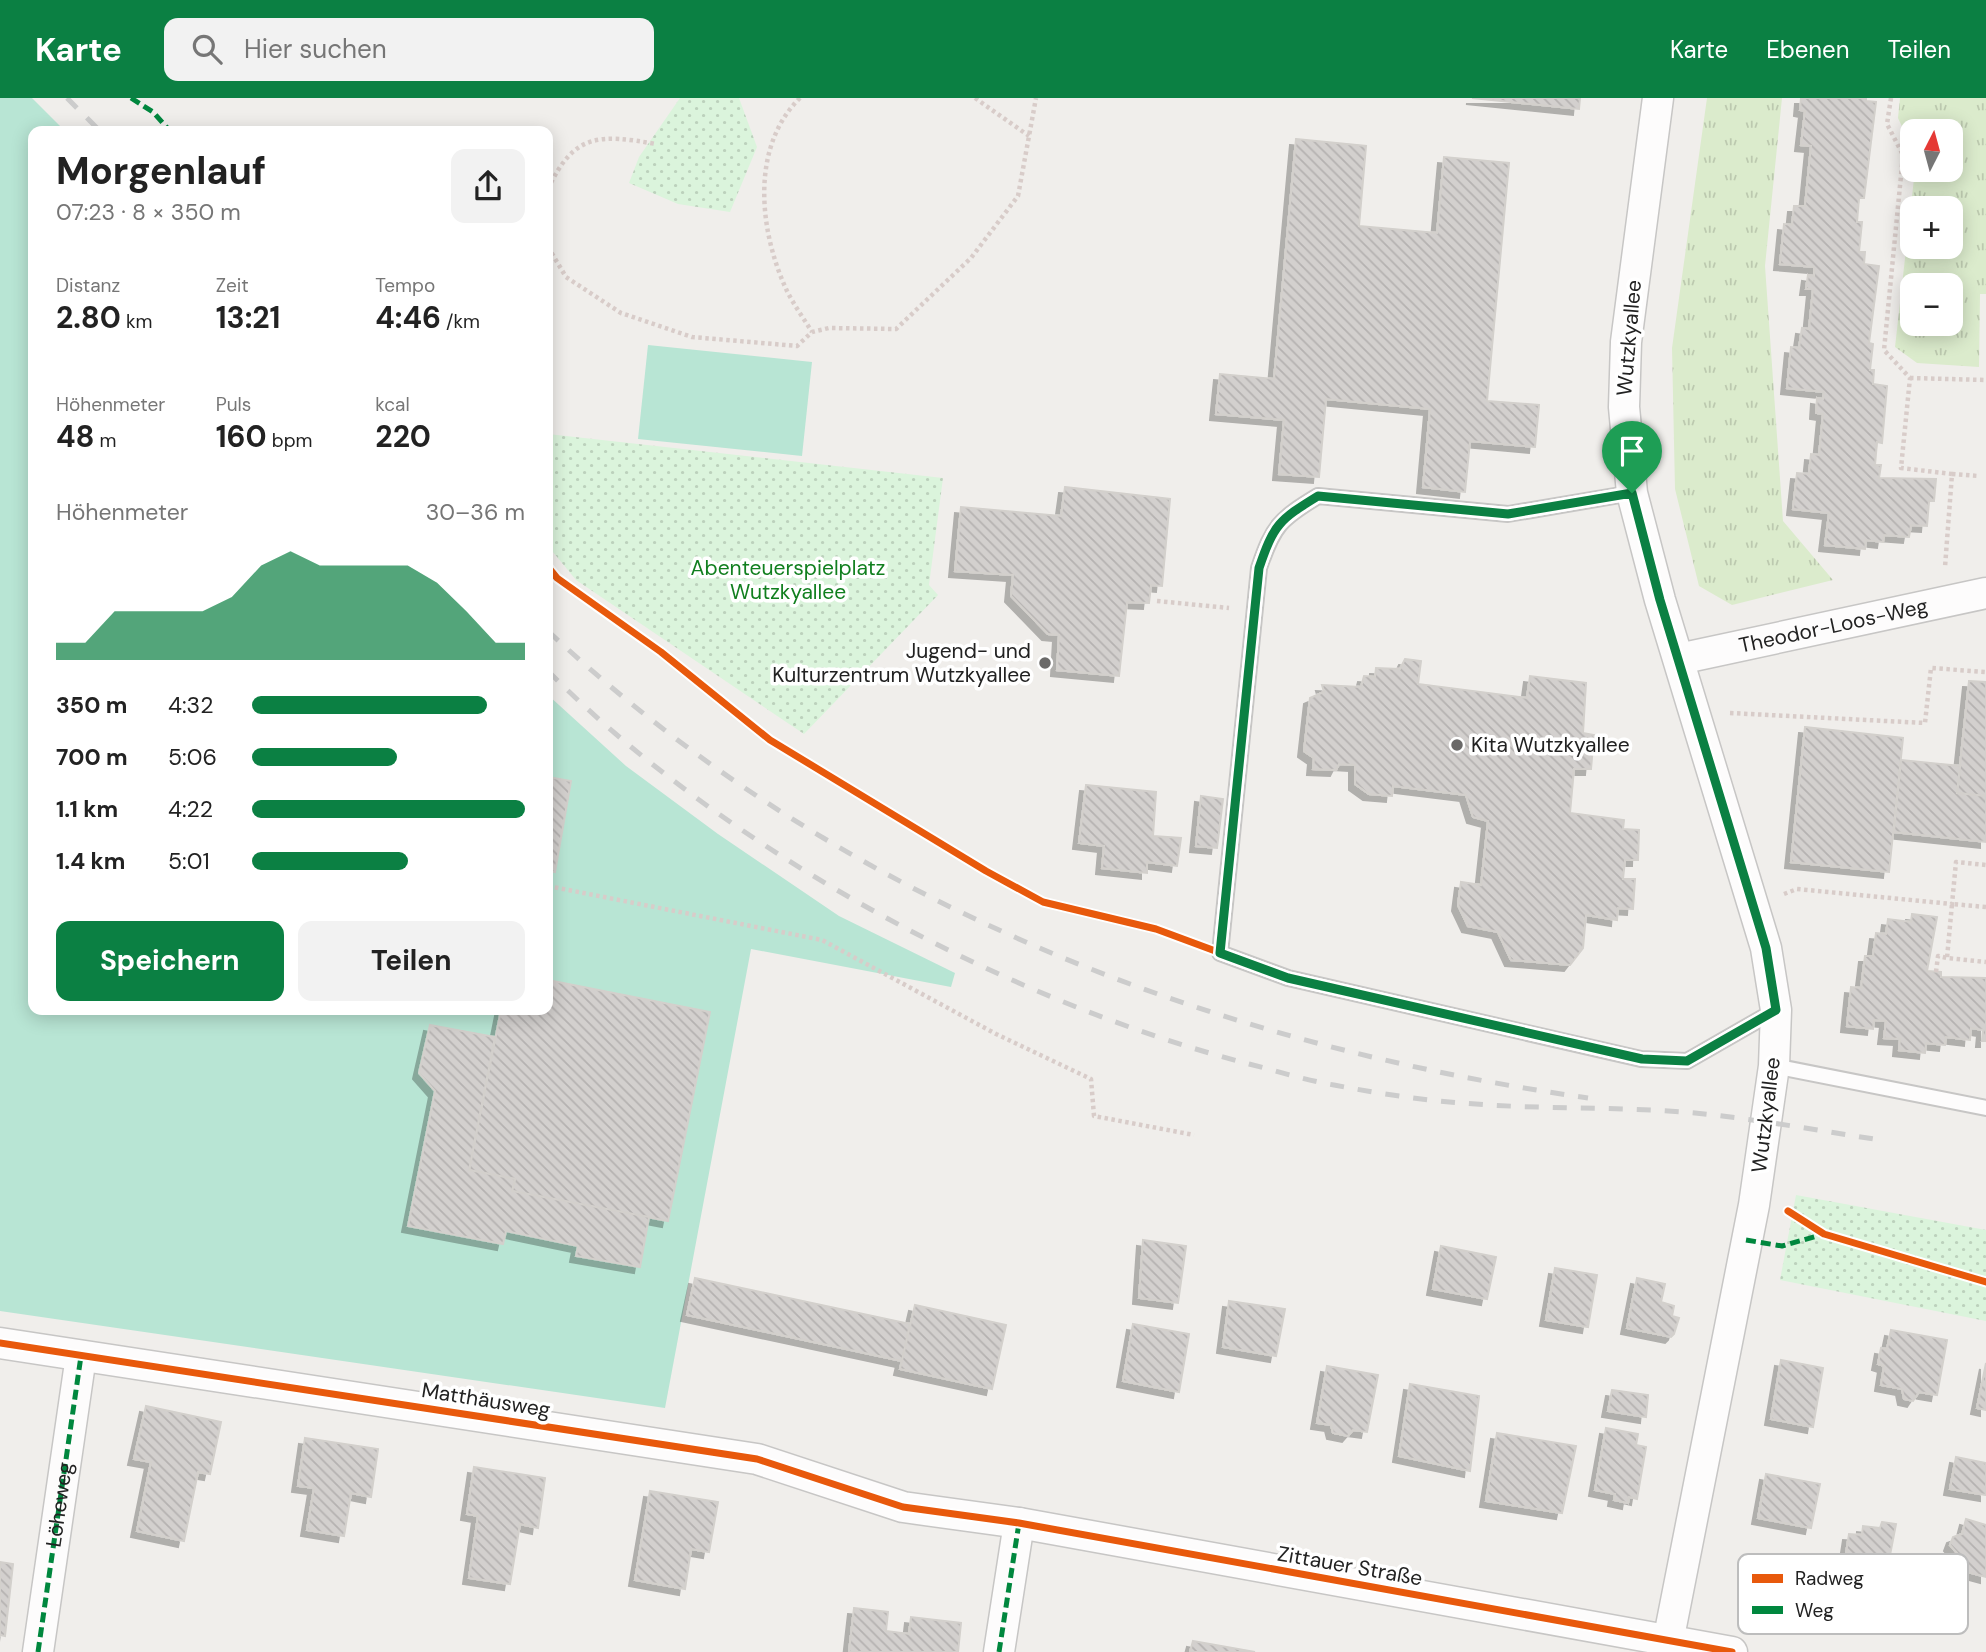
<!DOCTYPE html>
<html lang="de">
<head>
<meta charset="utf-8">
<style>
  :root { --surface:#fff; --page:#f2f2f2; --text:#222; --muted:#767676; --accent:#0b8043 }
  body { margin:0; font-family:"DM Sans",sans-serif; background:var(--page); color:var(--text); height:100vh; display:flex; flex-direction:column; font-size:26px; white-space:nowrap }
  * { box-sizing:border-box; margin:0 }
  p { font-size:23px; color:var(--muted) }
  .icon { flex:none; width:38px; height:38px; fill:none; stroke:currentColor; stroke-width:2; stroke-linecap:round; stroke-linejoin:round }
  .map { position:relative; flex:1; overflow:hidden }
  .panel { position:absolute; left:28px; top:28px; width:525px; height:889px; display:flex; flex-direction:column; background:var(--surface); border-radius:14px; box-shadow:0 4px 18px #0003 }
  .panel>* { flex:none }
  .needle { width:46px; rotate:6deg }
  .buttons { position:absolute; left:1900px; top:21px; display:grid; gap:14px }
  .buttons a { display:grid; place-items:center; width:63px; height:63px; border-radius:14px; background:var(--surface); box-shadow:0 4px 18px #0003; font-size:35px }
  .pin { position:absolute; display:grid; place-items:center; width:60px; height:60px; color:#fff; margin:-72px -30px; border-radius:50% 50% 50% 0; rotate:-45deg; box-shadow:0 0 7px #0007 }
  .pin .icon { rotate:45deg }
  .round { display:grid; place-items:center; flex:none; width:74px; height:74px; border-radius:14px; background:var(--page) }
  .head { display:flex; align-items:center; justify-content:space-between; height:119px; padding:0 28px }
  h1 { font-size:38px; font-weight:700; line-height:52px }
  .figures { display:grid; grid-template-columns:repeat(3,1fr); gap:10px; height:119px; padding:7px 28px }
  .figures div { display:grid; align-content:center }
  .figures b { font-size:30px; font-weight:700 }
  .figures small { font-size:19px; font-weight:400 }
  .figures p { font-size:19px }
  .chart { height:196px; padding:14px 28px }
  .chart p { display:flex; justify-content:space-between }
  .chart svg { width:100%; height:126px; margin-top:7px; fill:var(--accent); opacity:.7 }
  .button { display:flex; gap:14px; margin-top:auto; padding:14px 28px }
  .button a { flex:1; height:80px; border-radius:14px; background:var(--accent); color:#fff; font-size:28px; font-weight:700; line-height:80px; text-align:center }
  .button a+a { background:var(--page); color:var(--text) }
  ul { padding:0 28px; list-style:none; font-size:23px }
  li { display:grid; grid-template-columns:112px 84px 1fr; align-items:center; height:52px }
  li i { height:18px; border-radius:9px; background:var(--accent) }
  header { display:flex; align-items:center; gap:42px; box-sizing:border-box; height:98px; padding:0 35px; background:var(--accent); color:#fff }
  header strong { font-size:33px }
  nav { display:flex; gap:38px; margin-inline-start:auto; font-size:24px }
  .search { width:490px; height:63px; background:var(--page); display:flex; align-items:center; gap:18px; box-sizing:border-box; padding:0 24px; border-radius:14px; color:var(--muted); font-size:26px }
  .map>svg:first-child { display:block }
  .grass { fill:url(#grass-tufts); fill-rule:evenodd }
  .park { fill:url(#park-dots) }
  .pitch { fill:#b8e5d4 }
  .building { fill:url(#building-back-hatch); stroke:#d3d0cc; stroke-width:2; filter:url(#shadow) }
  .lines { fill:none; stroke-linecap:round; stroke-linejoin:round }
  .service-casing { stroke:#c7c6c5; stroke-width:18 }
  .minor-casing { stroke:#c7c6c5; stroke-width:33 }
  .path { stroke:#d8ccc9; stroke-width:4.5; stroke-dasharray:3.5 3.5; stroke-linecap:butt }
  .service { stroke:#fdfcfc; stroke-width:14 }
  .minor { stroke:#fdfcfc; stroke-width:30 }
  .rail { stroke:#ccc; stroke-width:5; stroke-dasharray:14 14; stroke-linecap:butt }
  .quiet { stroke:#00873e; stroke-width:5; stroke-dasharray:10 5; stroke-linecap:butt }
  .cycleway-casing { stroke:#fff; stroke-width:11 }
  .cycleway { stroke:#e8590c; stroke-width:7 }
  .route-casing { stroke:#fff; stroke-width:14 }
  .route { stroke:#0b8043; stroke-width:9 }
  .poi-dot { fill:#6a6968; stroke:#fff; stroke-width:2.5 }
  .labels { text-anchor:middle; stroke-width:7; stroke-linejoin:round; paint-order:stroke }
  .street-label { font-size:21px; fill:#222; stroke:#fff }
  .park-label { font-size:21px; fill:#117f1f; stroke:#fff }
  .poi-label { font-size:21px; fill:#222; stroke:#fff; text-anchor:end }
  .key { fill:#fff; stroke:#bdbdbd; stroke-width:2 }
  .key-label { font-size:19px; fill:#222 }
</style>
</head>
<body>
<header>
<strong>Karte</strong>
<div class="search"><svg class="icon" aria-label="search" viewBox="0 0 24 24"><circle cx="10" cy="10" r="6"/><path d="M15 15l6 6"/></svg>Hier suchen</div>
<nav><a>Karte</a><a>Ebenen</a><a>Teilen</a></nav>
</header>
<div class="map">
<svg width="1986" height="1554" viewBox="0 0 1986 1554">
  <defs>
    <pattern id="grass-tufts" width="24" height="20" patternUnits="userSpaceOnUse" patternTransform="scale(1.75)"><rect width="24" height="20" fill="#dbebcc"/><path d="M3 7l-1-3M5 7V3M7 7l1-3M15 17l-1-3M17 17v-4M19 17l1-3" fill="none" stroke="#bcc9af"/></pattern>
    <pattern id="park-dots" width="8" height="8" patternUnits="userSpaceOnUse" patternTransform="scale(1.75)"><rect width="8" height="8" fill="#dbf4dc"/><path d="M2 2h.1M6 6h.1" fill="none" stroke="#bcd1bc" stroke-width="1.8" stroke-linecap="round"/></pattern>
    <pattern id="building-back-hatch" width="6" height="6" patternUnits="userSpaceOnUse" patternTransform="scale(1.75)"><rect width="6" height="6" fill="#d3d0ce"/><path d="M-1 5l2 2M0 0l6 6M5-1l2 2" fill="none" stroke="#b5b2b1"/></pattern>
    <filter id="shadow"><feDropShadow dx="-6" dy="6" stdDeviation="0" flood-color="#0004"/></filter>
  </defs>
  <rect width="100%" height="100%" fill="#f0eeeb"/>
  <!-- grass -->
  <g class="grass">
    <polygon points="1707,0 1782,0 1765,168 1783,423 1833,482 1732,507 1699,488 1675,391 1672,250"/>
    <path d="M1900,0H1986V196H1980L1979,269L1917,265L1895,249L1915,72H1951V33H1913V52L1898,20ZM1913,110H1951V149H1913ZM1913,187H1951V226H1913Z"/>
  </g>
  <!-- park -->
  <g class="park">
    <polygon points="680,0 739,0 757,49 730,114 678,106 629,85 639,59"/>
    <polygon points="548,336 943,380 929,487 938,497 804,636 576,482 548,448"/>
    <polygon points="1796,1097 1986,1132 1986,1223 1780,1182"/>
  </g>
  <!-- pitch -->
  <g class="pitch">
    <polygon points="0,0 32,0 65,33 33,33 33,912 548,912 548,597 626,668 718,736 839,818 955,875 951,889 751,851 665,1310 0,1213"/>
    <polygon points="648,247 812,264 802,358 638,341"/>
  </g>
  <!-- building -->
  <g class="building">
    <polygon points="1472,0 1580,0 1579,11"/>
    <polygon points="1801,0 1866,0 1866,3 1876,4 1864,100 1859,100 1857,124 1862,124 1859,154 1865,154 1864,166 1879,168 1869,245 1873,246 1870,272 1874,272 1873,286 1887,288 1882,345 1877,344 1875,367 1881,367 1879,380 1936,381 1934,403 1929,403 1927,428 1911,427 1909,439 1884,437 1883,444 1866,442 1865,451 1825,447 1829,415 1793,411 1797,375 1809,376 1811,356 1819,357 1823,316 1816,315 1817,300 1823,301 1824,294 1787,290 1791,249 1799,250 1802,230 1809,231 1813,191 1806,191 1808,177 1814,178 1814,169 1780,166 1784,126 1792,127 1794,108 1805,108 1811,48 1801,47 1805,13 1800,12"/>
    <polygon points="1296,41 1366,48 1359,128 1437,135 1444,59 1509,65 1487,303 1539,307 1535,349 1470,343 1465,394 1423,389 1430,311 1326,301 1319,379 1279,376 1284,322 1216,316 1220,276 1274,281"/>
    <polygon points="1065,389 1170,401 1162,488 1151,487 1149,505 1127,504 1119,578 1057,572 1059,537 1048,536 1011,498 1013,477 955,473 961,409 1061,418"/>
    <polygon points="1405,561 1421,563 1418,586 1527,600 1530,578 1586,585 1583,635 1594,637 1591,671 1574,671 1570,715 1624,722 1623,731 1639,732 1638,762 1625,762 1623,781 1635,781 1633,811 1618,810 1617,822 1586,817 1583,850 1570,867 1511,862 1498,834 1468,828 1458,807 1461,784 1481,787 1488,723 1473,719 1466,697 1393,688 1392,698 1369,696 1355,686 1355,667 1339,666 1336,672 1313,671 1314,660 1304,653 1310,600 1324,594 1322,587 1361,589 1364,578 1375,579 1376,570 1400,571"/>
    <polygon points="1969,583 1986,584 1986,698 1957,695"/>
    <polygon points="1805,629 1903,640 1889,774 1791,764"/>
    <polygon points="1901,662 1960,668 1957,695 1986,698 1986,744 1894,734"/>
    <polygon points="548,679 571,683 555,774 548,773"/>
    <polygon points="1086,687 1156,694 1153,738 1181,740 1177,768 1147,764 1147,775 1102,770 1104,748 1079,745"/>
    <polygon points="1201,698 1223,701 1217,750 1196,748"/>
    <polygon points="1912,816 1937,819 1927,873 1941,874 1941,879 1986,880 1986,943 1982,943 1983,932 1971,930 1970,942 1946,939 1945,947 1926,945 1925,955 1899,952 1900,941 1884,940 1886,923 1874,922 1873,931 1847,928 1851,889 1861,890 1865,858 1873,858 1876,835 1886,836 1888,821 1911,824"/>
    <polygon points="548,882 710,914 668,1123 512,1093 515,1081 469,1072 501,912 548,912"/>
    <polygon points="430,927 495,939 469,1072 515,1081 512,1093 649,1119 640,1169 576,1158 578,1148 506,1133 503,1146 408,1128 435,993 419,975"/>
    <polygon points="1143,1142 1186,1148 1178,1205 1139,1200"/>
    <polygon points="1441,1148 1496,1159 1487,1201 1433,1191"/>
    <polygon points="1555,1170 1597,1177 1588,1229 1546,1222"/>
    <polygon points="695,1180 910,1226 902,1263 687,1217"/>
    <polygon points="1637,1180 1665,1186 1661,1204 1674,1208 1672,1218 1679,1220 1674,1236 1671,1239 1627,1230"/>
    <polygon points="1229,1203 1285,1211 1276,1258 1223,1249"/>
    <polygon points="915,1207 1006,1227 992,1291 900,1271"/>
    <polygon points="1133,1226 1189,1236 1179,1294 1123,1283"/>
    <polygon points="1891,1232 1947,1242 1937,1297 1919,1294 1913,1303 1904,1301 1902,1291 1881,1287 1884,1268 1878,1266 1881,1250 1887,1251"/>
    <polygon points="1781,1262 1823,1270 1813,1329 1771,1321"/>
    <polygon points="1986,1265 1986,1312 1977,1310"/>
    <polygon points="1327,1268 1378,1277 1367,1334 1353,1332 1348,1338 1333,1335 1331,1327 1317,1325"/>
    <polygon points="1410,1286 1479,1298 1470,1373 1399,1358"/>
    <polygon points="1612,1292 1648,1297 1646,1319 1608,1313"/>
    <polygon points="146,1308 221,1324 210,1376 198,1374 184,1443 137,1433 151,1364 134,1361"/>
    <polygon points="1606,1330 1638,1336 1636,1347 1646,1349 1637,1401 1629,1399 1628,1405 1614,1402 1615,1396 1595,1392"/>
    <polygon points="1497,1335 1576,1348 1562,1415 1486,1403"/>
    <polygon points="305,1340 378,1351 371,1399 351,1395 344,1438 307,1432 314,1390 298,1388"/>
    <polygon points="1956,1359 1986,1365 1986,1397 1950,1391"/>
    <polygon points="474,1369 545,1380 538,1430 520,1426 510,1486 469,1480 478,1418 467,1416"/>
    <polygon points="1766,1376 1820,1386 1811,1430 1758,1420"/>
    <polygon points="650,1393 718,1404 709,1454 691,1451 685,1491 635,1482"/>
    <polygon points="1966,1421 1986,1427 1986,1479 1953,1470 1957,1455 1950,1447 1953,1439 1962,1436"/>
    <polygon points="1882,1424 1896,1426 1885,1483 1843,1475 1849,1436 1862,1437 1863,1428 1880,1430"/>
    <polygon points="0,1464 13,1466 5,1538 0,1537"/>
    <polygon points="854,1510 888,1514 886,1533 909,1536 911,1519 961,1525 958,1554 849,1554"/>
    <polygon points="1193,1543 1255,1554 1190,1554"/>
  </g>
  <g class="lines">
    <!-- service casing -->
    <g class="service-casing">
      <g id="service">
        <path d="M1632,395L1508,416L1318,398C1280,421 1273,428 1259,470L1220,855L1288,880L1641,961L1687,963L1776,912"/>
        <polyline points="1774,968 1986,1010"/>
      </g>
    </g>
    <!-- minor casing -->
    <g class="minor-casing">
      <g id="minor">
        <polyline points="1658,0 1626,244 1624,309 1632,395 1660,502 1766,850 1776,912 1774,968 1754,1107 1666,1554"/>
        <path id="s1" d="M1679,561L1986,495"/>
        <polyline points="0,1245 757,1361 903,1409 1019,1425 1732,1554"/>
        <polyline points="38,1554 81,1258"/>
        <polyline points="999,1554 1019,1425"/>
      </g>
    </g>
    <!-- path -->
    <g class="path">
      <path d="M800,0C750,49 759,133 787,193C794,207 804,221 812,234"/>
      <polyline points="975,0 1029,38"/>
      <polyline points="1891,0 1887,26 1903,57 1884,252 1910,280 1901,370 1952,376 1945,469"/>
      <path d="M548,91C574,35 599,36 656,46"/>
      <polyline points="548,149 566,179 621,215 692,239 797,248 812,234 829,230 896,231 971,160 1018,98 1036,0"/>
      <polyline points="1910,280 1986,282"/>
      <polyline points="1952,376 1978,378"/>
      <polyline points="1157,503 1229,510"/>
      <polyline points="1730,615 1925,625 1931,570 1986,574"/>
      <polyline points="548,788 822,842 996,936 1091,981 1094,1018 1194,1037"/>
      <polyline points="1784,796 1797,791 1952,806 1956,764 1986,767"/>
      <polyline points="1986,809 1952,806 1947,860 1986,864"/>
      <polyline points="1936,874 1938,858 1947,860"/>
    </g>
    <!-- service -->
    <use href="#service" class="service"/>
    <!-- minor -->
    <use href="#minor" class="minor"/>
    <!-- rail -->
    <g class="rail">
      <polyline points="67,0 100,33"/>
      <path d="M548,533C834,801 1204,945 1588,1000"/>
      <path d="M548,573C725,752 1006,903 1249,966C1277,973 1305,982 1334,987C1376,995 1420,1002 1463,1005C1540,1012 1618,1008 1695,1015C1755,1021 1815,1032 1874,1041"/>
    </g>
    <!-- quiet -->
    <g class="quiet">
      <polyline points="131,0 153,14 170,33"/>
      <polyline points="1746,1142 1782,1148 1824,1136"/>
      <path id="s2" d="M38,1554L81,1258"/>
      <polyline points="999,1554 1019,1425"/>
    </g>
    <!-- cycleway casing -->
    <g class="cycleway-casing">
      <g id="cycleway">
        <polyline points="548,469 557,480 661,554 770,642 986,773 1043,804 1156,831 1288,880 1641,961 1687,963 1776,912"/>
        <polyline points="1788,1113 1824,1136 1986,1184"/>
        <polyline points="0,1245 757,1361 903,1409 1019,1425 1732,1554"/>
      </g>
    </g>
    <!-- cycleway -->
    <use href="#cycleway" class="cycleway"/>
  </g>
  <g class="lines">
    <!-- route casing -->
    <g class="route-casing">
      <path id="route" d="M1632,395L1660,502L1766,850L1776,912L1687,963L1642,961L1288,880L1220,855L1259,470C1274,426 1279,422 1318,398L1508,416Z"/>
    </g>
    <!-- route -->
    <use href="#route" class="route"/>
  </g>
  <!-- markers -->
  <g class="poi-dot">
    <circle cx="1045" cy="565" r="7"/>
    <circle cx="1457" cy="647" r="7"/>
  </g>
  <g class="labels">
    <!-- street labels -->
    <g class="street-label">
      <text transform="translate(1629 240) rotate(-85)" y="7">Wutzkyallee</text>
      <text dy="7" stroke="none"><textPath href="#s1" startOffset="158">Theodor-Loos-Weg</textPath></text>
      <text transform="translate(1766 1017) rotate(-83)" y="7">Wutzkyallee</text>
      <text transform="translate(486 1302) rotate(9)" y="7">Matthäusweg</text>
      <text dy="7" stroke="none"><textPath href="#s2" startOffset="149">Löheweg</textPath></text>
      <text transform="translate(1350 1468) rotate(10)" y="7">Zittauer Straße</text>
    </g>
    <!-- park labels -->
    <g class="park-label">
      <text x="788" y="477">Abenteuerspielplatz<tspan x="788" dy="24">Wutzkyallee</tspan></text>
    </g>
    <!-- poi labels -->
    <g class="poi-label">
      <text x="1031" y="560">Jugend- und<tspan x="1031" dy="24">Kulturzentrum Wutzkyallee</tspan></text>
      <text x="1471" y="654" text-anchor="start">Kita Wutzkyallee</text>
    </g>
  </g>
  <!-- legend -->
  <rect x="1738" y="1456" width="230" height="80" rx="10" class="key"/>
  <rect x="1752" y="1476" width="31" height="9" fill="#e8590c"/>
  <rect x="1752" y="1508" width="31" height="8" fill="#00873e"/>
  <g class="key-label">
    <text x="1795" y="1487">Radweg</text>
    <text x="1795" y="1519">Weg</text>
  </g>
</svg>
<div class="buttons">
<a><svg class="needle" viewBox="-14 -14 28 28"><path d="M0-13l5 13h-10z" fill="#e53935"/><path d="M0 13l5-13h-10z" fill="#767676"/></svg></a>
<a>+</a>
<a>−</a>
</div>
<div class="pin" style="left:1632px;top:395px;background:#1e9e55"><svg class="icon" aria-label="arrive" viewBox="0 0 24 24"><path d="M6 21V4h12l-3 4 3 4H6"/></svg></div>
<section class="panel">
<div class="head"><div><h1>Morgenlauf</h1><p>07:23 · 8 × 350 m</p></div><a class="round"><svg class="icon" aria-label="share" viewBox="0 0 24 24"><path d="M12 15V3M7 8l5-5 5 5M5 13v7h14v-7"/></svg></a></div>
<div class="figures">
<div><p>Distanz</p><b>2.80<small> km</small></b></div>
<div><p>Zeit</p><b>13:21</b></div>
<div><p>Tempo</p><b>4:46<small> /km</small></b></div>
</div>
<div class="figures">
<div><p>Höhenmeter</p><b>48<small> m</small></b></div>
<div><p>Puls</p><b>160<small> bpm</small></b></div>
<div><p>kcal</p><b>220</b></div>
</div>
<div class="chart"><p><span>Höhenmeter</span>30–36 m</p>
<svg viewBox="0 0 160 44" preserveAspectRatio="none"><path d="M0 44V38L10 38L20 27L30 27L40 27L50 27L60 22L70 11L80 6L90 11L100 11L110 11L120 11L130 17L140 27L150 38L160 38V44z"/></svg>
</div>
<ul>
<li><b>350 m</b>4:32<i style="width:86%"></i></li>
<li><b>700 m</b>5:06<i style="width:53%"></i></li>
<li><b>1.1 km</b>4:22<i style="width:100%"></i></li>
<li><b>1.4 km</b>5:01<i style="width:57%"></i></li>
</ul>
<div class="button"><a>Speichern</a><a>Teilen</a></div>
</section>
</div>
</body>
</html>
